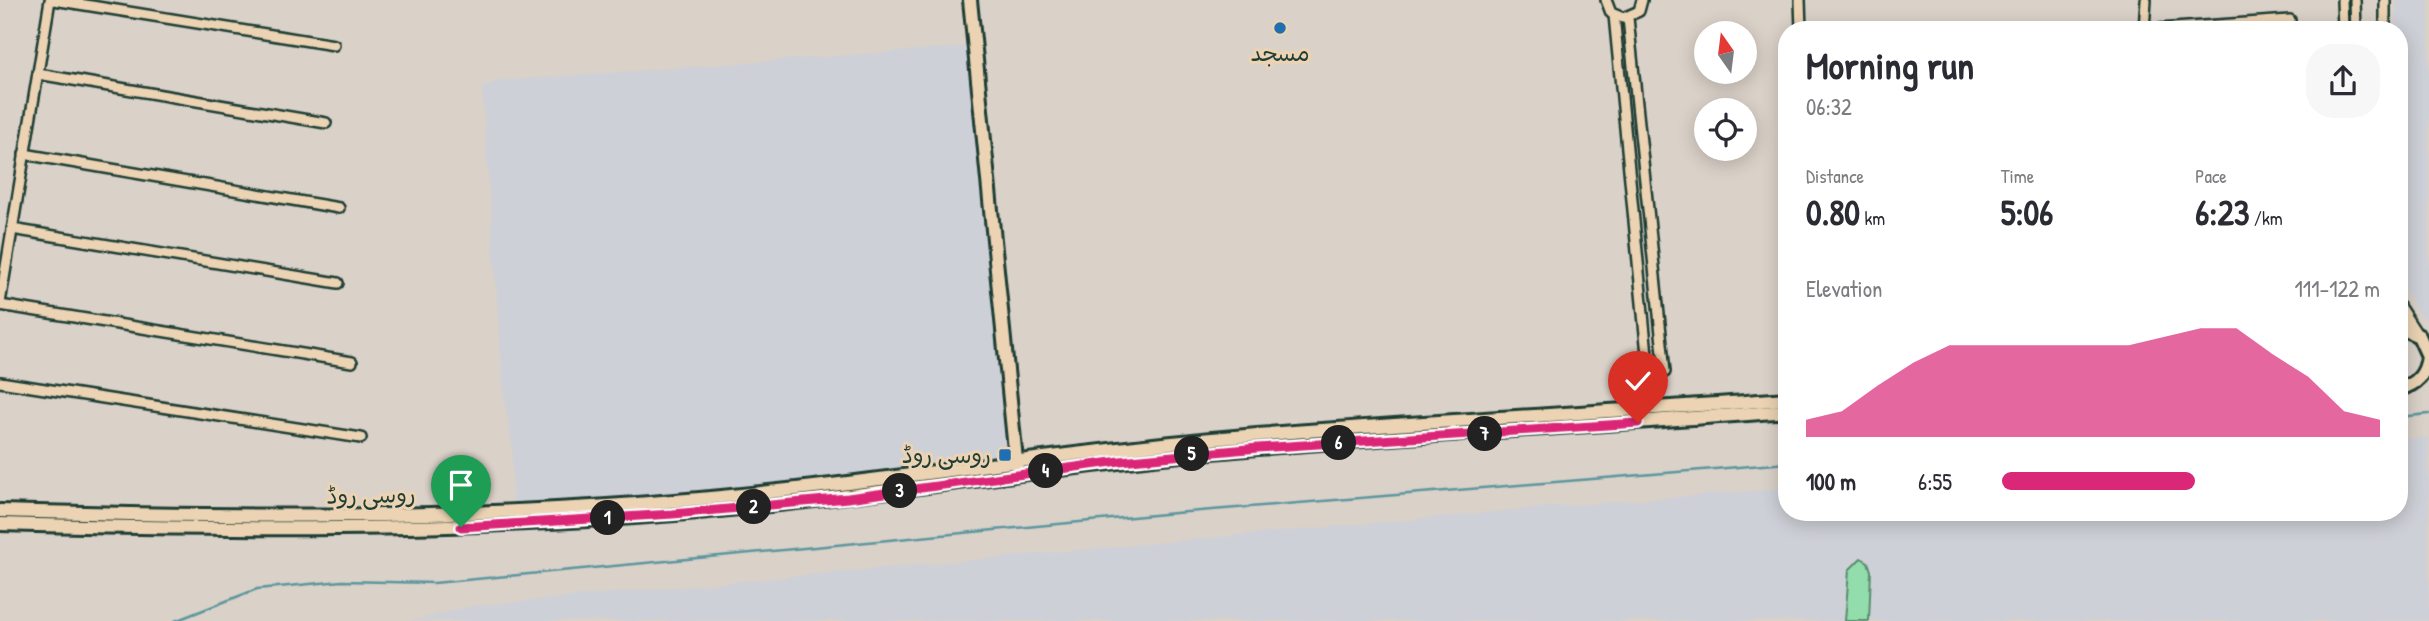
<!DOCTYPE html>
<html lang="en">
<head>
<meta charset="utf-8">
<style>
  :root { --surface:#fff; --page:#f7f7f7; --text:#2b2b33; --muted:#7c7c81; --accent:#db2777 }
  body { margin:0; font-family:"Patrick Hand","Playpen Sans Arabic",sans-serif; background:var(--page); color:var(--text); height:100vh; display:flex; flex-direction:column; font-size:26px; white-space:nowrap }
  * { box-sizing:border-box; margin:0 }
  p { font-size:23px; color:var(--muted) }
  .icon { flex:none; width:38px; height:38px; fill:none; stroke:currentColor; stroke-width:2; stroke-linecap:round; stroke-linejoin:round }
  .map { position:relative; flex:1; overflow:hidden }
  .details { position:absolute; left:1778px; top:21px; width:630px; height:500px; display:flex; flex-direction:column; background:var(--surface); border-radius:28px; box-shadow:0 4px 18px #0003 }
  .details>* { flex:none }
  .needle { width:46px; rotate:346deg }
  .controls { position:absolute; left:1694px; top:21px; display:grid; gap:14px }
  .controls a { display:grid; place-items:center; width:63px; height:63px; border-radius:50%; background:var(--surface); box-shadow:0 4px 18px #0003; font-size:35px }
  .pin { position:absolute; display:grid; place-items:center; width:60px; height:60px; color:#fff; margin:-72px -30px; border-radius:50% 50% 50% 0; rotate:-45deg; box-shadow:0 0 7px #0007 }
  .pin .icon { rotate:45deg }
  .km { position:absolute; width:35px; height:35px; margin:-18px; border-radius:50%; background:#222; color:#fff; font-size:19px; line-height:35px; text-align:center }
  .round { display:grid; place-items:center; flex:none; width:74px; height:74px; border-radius:28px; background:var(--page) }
  .overview { display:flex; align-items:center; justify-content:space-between; height:119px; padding:0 28px }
  h1 { font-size:38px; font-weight:700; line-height:52px }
  .stats { display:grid; grid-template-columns:repeat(3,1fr); gap:10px; height:119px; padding:7px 28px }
  .stats div { display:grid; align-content:center }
  .stats b { font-size:35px; font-weight:700 }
  .stats small { font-size:19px; font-weight:400 }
  .stats p { font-size:19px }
  .chart { height:196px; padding:14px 28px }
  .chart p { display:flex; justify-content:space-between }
  .chart svg { width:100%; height:126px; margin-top:7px; fill:var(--accent); opacity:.7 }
  ul { padding:0 28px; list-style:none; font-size:23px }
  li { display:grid; grid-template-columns:112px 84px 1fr; align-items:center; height:52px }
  li i { height:18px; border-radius:9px; background:var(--accent) }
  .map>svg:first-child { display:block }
  .built { fill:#ced0d7 }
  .green { fill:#93dcab; stroke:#598c70; stroke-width:2 }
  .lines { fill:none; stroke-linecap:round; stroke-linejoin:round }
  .stream { stroke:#5c969e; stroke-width:2.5 }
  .street-casing { stroke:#1f3d34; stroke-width:14 }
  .secondary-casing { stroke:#1f3d34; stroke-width:18 }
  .street { stroke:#ebd3b3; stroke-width:9 }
  .secondary { stroke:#ebd3b3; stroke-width:12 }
  .route-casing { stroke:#fff; stroke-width:14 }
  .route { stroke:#db2777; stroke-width:9 }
  .poi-dot { fill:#1f6fb2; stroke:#ebd3b3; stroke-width:2.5 }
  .labels { text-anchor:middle; stroke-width:6; stroke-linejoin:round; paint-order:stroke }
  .poi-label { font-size:23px; fill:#1f3d34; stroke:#ebd3b3 }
  .street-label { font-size:23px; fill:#1f3d34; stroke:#ebd3b3 }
</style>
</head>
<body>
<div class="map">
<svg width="2429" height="621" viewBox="0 0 2429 621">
  <rect width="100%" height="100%" fill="#dad1c8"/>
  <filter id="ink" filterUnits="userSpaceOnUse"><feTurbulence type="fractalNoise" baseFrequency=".0143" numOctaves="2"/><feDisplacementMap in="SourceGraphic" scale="14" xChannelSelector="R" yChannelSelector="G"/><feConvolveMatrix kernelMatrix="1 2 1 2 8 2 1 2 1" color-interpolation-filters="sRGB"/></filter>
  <g filter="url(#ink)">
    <!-- built -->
    <g class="built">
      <polygon points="2396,0 2429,0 2429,322 2418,313 2404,288"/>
      <polygon points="974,46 1016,463 513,512 512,444 504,398 482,88 496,81"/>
      <polygon points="2429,437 2429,621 411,621 472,606 1514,510 1787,488 1787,513 2399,513 2399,439"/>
    </g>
    <!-- green -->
    <polygon class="green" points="1861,558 1868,562 1871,571 1869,621 1845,621 1849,570"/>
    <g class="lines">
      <!-- stream -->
      <g class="stream">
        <polyline points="2399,417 2429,414"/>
        <polyline points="175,621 257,589 342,581 434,583 1175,513 1787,463"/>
      </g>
      <!-- street casing -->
      <g class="street-casing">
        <g id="street">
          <polyline points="54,0 334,45"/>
          <polyline points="1606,0 1611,13 1623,18 1639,11 1642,0"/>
          <polyline points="1800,0 1801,30"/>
          <polyline points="2342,0 2343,30"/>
          <polyline points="2355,0 2356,30"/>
          <polyline points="2385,0 2385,30"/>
          <polyline points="1614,15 1649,375"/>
          <polyline points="1628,18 1665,372"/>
          <polyline points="2144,30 2290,20"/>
          <polyline points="2144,30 2146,0"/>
          <polyline points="38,74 326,123"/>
          <polyline points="24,154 339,208"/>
          <polyline points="12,229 338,283"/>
          <polyline points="0,303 50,0"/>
          <polyline points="0,305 352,362"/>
          <polyline points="2399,306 2417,334"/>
          <polyline points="0,382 361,438"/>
        </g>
      </g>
      <!-- secondary casing -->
      <g class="secondary-casing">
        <g id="secondary">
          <polyline points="970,0 1017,470"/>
          <path d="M2399,327L2419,336L2428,356C2426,375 2417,384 2399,389"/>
          <path d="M0,511C225,517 450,520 675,501C870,485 1062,451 1257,435C1433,421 1610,412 1787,399"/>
          <path d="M0,524C225,530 450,532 675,514C870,498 1062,464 1257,448C1433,434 1610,425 1787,411"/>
        </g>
      </g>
      <!-- street -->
      <use href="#street" class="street"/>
      <!-- secondary -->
      <use href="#secondary" class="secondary"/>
    </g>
  </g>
  <g class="lines" filter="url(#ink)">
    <!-- route casing -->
    <g class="route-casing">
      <polyline id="route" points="461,527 673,514 848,498 1120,461 1258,448 1638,423"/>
    </g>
    <!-- route -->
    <use href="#route" class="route"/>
  </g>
  <!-- markers -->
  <g class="poi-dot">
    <circle cx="1280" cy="28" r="7"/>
    <rect x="998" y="448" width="14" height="14" rx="3.5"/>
  </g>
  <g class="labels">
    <!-- poi labels -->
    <g class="poi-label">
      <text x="1280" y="61">مسجد</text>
      <text x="991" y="463" text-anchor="end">روسی روڈ</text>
    </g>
    <!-- street labels -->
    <g class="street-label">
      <text transform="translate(371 495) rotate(-1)" y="8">روسی روڈ</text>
    </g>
  </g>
</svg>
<div class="controls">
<a><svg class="needle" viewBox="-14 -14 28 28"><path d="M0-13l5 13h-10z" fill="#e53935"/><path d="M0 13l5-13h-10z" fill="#7c7c81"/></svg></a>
<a><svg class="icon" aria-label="locate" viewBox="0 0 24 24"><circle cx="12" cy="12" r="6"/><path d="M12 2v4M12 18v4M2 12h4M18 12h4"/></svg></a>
</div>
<div class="pin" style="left:461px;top:527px;background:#1e9e55"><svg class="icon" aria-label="arrive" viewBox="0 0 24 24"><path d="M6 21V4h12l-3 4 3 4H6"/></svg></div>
<div class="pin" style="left:1638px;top:423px;background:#d93025"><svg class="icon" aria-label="check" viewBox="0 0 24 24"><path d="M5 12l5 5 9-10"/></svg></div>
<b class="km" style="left:608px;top:518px">1</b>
<b class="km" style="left:754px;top:507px">2</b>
<b class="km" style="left:900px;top:491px">3</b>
<b class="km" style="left:1046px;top:471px">4</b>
<b class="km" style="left:1192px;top:454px">5</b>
<b class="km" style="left:1339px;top:443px">6</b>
<b class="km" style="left:1485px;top:434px">7</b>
<section class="details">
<div class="overview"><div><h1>Morning run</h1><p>06:32</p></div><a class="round"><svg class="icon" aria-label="share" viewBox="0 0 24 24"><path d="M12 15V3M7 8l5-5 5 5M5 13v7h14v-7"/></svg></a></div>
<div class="stats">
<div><p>Distance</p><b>0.80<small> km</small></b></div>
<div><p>Time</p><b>5:06</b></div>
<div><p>Pace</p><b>6:23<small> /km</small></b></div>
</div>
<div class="chart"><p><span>Elevation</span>111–122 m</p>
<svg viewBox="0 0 160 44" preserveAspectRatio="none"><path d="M0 44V38L10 35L20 26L30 18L40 12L50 12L60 12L70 12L80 12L90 12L100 9L110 6L120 6L130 15L140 23L150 35L160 38V44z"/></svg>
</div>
<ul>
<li><b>100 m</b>6:55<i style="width:51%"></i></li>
</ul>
</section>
</div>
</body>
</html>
